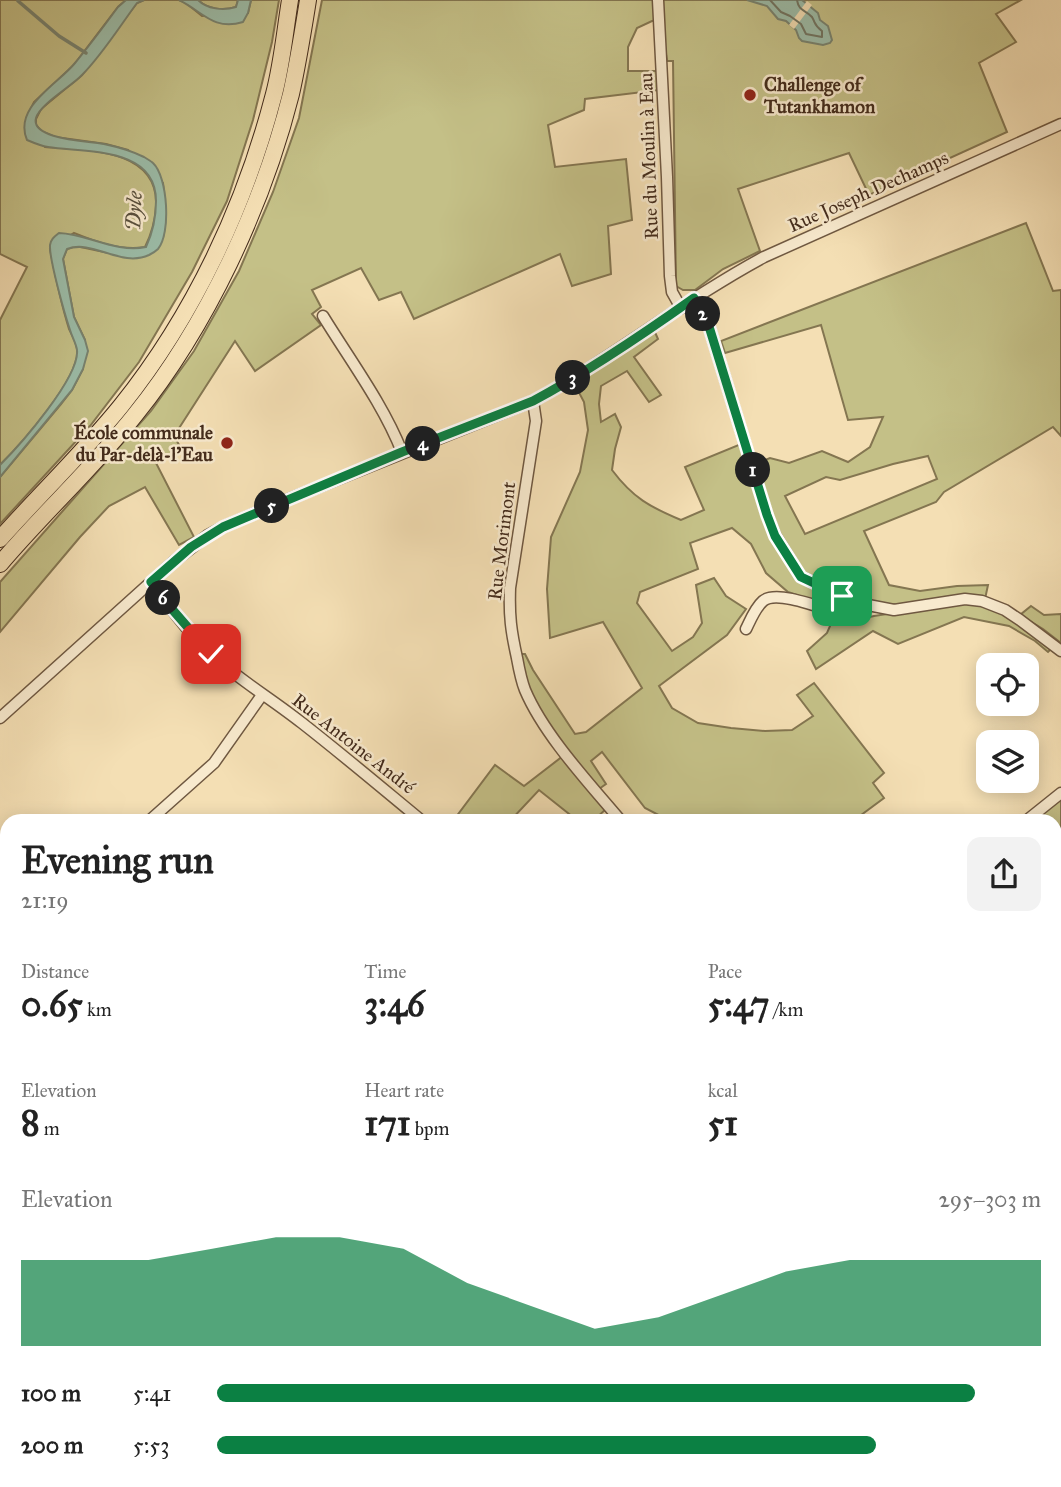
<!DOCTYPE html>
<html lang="en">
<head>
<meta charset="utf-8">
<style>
  :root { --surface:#fff; --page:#f2f2f2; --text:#222; --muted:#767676; --accent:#0b8043 }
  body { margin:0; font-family:"IM FELL Great Primer",serif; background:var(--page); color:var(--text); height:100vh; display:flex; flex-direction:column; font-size:26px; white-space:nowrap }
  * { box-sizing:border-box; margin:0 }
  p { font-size:23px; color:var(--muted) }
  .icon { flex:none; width:38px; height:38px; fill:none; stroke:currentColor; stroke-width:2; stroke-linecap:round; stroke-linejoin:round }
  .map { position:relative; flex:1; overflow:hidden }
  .sheet { position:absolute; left:0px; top:814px; width:1062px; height:674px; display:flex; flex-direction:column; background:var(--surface); border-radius:21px 21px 0 0; box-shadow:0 4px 18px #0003 }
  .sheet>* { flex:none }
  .fabs { position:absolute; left:976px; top:653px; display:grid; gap:14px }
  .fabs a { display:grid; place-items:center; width:63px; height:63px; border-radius:14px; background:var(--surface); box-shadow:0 4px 18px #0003; font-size:35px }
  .pin { position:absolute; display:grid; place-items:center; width:60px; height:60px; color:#fff; margin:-30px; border-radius:14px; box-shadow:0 4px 10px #0006 }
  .km { position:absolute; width:35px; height:35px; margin:-18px; border-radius:50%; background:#222; color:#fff; font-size:19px; line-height:35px; text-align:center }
  .round { display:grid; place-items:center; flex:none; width:74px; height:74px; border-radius:14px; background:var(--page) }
  .summary { display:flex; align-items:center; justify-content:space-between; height:119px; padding:0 21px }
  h1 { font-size:38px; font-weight:700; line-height:52px }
  .metrics { display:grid; grid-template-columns:repeat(3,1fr); gap:10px; height:119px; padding:7px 21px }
  .metrics div { display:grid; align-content:center }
  .metrics b { font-size:35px; font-weight:700 }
  .metrics small { font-size:19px; font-weight:400 }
  .metrics p { font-size:19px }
  .chart { height:196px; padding:14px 21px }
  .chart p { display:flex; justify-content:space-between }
  .chart svg { width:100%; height:126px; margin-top:7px; fill:var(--accent); opacity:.7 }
  ul { padding:0 21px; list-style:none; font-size:23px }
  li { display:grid; grid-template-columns:112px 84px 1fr; align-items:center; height:52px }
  li i { height:18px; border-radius:9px; background:var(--accent) }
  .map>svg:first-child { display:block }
  .green { fill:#c4c087; stroke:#847651; stroke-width:2; fill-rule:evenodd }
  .water { fill:#9cbda9; stroke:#788370; stroke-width:2 }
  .pier { fill:#f4dfb4 }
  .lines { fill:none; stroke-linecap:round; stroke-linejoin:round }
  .shore { stroke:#707462; stroke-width:2 }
  .stream { stroke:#788370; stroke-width:3.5 }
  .minor-casing { stroke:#6f5841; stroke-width:13 }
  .highway-casing { stroke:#432b1b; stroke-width:18 }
  .minor { stroke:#f8eace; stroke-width:10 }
  .highway { stroke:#f4dfb4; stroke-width:16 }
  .route-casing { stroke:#fff; stroke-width:14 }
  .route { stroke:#0b8043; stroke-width:9 }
  .poi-dot { fill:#8f2418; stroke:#f8eace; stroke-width:2.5 }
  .labels { text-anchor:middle; stroke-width:5; stroke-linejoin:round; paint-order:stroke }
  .poi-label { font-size:19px; font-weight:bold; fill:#432b1b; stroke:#f8eace; text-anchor:start }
  .street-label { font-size:19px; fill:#432b1b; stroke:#f8eace }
  .water-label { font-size:21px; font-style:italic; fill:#59503e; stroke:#f8eace }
</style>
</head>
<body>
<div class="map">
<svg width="1061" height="1487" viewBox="0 0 1061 1487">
  <rect width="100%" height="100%" fill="#f4dfb4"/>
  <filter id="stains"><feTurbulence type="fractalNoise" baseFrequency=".00286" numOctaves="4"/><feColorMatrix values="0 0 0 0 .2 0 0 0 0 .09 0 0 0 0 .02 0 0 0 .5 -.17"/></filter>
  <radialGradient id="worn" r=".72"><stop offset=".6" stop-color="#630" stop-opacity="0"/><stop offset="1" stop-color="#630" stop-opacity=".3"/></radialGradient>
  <!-- green -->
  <g class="green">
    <path d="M0,0H126L118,7L73,66L34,102L27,117L45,147C85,150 159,148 156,206C155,222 152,233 145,247C121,251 96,242 74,233L50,249C55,275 61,303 69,329C72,335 76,342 77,349C81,377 20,445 0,465V320L27,267L0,254Z"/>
    <polygon points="144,0 179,0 186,3 202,16 248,13 251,0 279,0 272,42 253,120 227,201 192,272 139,362 90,426 0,524 0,477 61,404 72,390 83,369 85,340 74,317 63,259 67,249 76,246 132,258 163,238 166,213 163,183 128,150 106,144 55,137 41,131 36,125 36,119 41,109 82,75 137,3"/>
    <path d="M198,0H238L236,7C223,11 207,9 198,0Z"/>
    <polygon points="322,0 1021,0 996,14 1016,42 979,63 1007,132 869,195 849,153 738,189 760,251 723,269 695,290 683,290 676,286 673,61 667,61 661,20 652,21 637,28 628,47 628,71 657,71 660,90 585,99 584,110 548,125 555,167 626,159 632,220 608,226 611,274 572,286 560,254 414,319 401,292 379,300 361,268 312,290 321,307 312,314 321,325 255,371 235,341 174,436 182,450 156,463 194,537 179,545 145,487 109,506 80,537 0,632 0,582 151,411 194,351 239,271 273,192 299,118"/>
    <path d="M1026,223L1053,291L1061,290V436L1053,427L944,492L936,502L864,531L889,585L920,591L957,586L988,585L985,599L897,605L871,602L803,574L778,535L755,464L770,458L789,463L822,451L848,462L870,447L883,417L848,420L821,325L725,353L721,341ZM928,456L937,479L805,534L785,496L826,477L840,480L893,464Z"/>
    <path d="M654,330L658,339L634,357L661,395L649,402L627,371L601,386L599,404L601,422L615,414L621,427L615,449L612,470C633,498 650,507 681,520L704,510L685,467L741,444L798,579L856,604L849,613L788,592L766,573L751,544L732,528L690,543L698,569L640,592L637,603L672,651L693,637L702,623L696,585L714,578L726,596L746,609L727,635L659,686L672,708L698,723L731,728L765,731L792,730L813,716L797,695L814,683L884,773L873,783L884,798L853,821H670L645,808L602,752L591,761L606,784L599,789C575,759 540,722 526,686C523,676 521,664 518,654H525L533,670L575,734L586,732L642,688L603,622L550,638L547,589L551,537L580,472L588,430L584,402L574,383L602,366Z"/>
    <polygon points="965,602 1004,612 1052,648 1048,652 1035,641 1009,626 964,617 898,644 873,631 816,669 807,651 827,633 834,617 852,621 874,616"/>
    <polygon points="1031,606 1044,615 1061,614 1061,643 1043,629 1020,615"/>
    <polygon points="563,756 606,809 593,821 578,821 539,790 510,821 453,821 495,765 524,786"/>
    <polygon points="1061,799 1061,1202 1055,1199 1055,821 1032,821"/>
    <polygon points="0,1140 7,1148 7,1286 0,1299"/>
  </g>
  <!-- water -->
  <g class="water">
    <path d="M126,0H144L137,3C120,26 102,55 82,75C72,86 40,104 36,118C30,140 91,141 104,144C118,147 132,151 144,157C147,159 151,161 153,163C168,177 171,234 158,249C157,250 151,254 149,255C121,268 93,239 67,249L63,259L74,317L85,340L88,351L83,369L72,390L0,477V465C20,445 80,377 77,350C76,343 72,337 70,330C65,315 49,259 50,245C51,239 54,237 59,233C88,234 115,253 146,247C153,232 156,218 156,201C156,146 85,153 48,147C41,146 34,143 27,140C13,107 57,85 75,63C90,45 104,26 118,7Z"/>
    <path d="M179,0H198C207,9 223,11 236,7L238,0H251L248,13L243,22C213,31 202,11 179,0Z"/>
    <polygon points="747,0 802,0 818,13 820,20 828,26 832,40 830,43 823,45 802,41 799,38 796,30 786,21 778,19 767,6"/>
  </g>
  <!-- pier -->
  <polygon class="pier" points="807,1 812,5 794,29 789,25"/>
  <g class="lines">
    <!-- shore -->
    <path class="shore" d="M770,0L781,12L790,16L801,24L806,34L822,37V31C814,25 816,24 812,17C805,9 799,12 797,0"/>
    <!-- stream -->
    <polyline class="stream" points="18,1 59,36 86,53"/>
    <!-- minor casing -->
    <g class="minor-casing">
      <g id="minor">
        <polyline points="658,0 667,177 670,276 672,292 681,308"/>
        <polyline points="694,298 707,320 767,515 775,535 801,577 868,605 894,610 965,599 982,601 1005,610 1020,620 1061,651"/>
        <path d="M323,316C350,360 383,404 402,452"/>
        <path d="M533,401L536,421L510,588C509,616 511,631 517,658C519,669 521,680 525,690C544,735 589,783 621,821"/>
        <path d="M151,582C170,607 190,635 213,656C241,681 273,700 302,723C343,755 382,788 422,821"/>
        <path d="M746,629C750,621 755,608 763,601C778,588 833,613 853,617L859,615L868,605"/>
        <path d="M0,718L172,563L208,535L223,527L284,501L533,401C613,358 684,300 764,257L1061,124"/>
        <polyline points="149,821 214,763 262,695"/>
        <polyline points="1026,821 1061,793"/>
        <polyline points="1055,1218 1061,1212"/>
        <polyline points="1055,1359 1061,1365"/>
        <polyline points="249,1480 255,1487"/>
        <polyline points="677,1480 684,1487"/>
        <polyline points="887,1487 892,1480"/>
      </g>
    </g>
    <!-- highway casing -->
    <g class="highway-casing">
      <g id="highway">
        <path d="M0,539C40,494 83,453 121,406C194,315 245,206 274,94C282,64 285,31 290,0"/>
        <path d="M0,564C43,513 93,468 135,415C207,326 263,205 291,94C298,63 303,31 308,0"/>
      </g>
    </g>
    <!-- minor -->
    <use href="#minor" class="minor"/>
    <!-- highway -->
    <use href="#highway" class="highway"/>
  </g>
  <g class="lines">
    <!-- route casing -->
    <g class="route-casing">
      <path id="route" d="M211,654L171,608L151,582L191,547L223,527L402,452L533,401C589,371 642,335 694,298L707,320L767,515L775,536L801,577L842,596"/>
    </g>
    <!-- route -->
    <use href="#route" class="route"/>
  </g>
  <!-- markers -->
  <g class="poi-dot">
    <circle cx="750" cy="95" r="7"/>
    <circle cx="227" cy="443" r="7"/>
  </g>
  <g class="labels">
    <!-- poi labels -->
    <g class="poi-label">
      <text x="764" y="91">Challenge of<tspan x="764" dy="22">Tutankhamon</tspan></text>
      <text x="213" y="439" text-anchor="end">École communale<tspan x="213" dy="22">du Par-delà-l'Eau</tspan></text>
    </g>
    <!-- street labels -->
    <g class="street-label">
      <text transform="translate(648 156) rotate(-92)" y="7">Rue du Moulin à Eau</text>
      <text transform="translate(868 191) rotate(-24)" y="7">Rue Joseph Dechamps</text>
      <text transform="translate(501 541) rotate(-83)" y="7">Rue Morimont</text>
      <text transform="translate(354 743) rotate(38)" y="7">Rue Antoine André</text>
    </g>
    <!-- water labels -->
    <g class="water-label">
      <text transform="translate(134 211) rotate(-87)" y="7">Dyle</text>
    </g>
  </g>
  <rect width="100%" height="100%" filter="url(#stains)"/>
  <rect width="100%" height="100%" fill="url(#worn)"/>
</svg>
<div class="fabs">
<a><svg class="icon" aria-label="locate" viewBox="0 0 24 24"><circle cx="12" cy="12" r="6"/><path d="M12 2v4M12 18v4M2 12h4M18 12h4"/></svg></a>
<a><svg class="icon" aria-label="layers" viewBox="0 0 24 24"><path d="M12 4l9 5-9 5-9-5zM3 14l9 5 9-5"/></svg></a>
</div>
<div class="pin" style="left:842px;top:596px;background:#1e9e55"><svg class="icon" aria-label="arrive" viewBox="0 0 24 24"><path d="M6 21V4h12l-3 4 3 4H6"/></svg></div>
<div class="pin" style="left:211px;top:654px;background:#d93025"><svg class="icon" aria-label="check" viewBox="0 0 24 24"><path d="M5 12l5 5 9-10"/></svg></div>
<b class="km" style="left:753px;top:470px">1</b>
<b class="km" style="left:703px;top:314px">2</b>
<b class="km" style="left:573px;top:378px">3</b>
<b class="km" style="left:423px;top:444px">4</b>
<b class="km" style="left:272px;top:506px">5</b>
<b class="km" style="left:163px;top:598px">6</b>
<section class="sheet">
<div class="summary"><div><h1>Evening run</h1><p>21:19</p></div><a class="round"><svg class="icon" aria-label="share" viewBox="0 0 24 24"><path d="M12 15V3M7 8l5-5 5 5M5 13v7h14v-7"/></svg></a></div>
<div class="metrics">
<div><p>Distance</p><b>0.65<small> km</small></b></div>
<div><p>Time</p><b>3:46</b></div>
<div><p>Pace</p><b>5:47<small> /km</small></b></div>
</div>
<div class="metrics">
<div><p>Elevation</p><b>8<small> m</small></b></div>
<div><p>Heart rate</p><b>171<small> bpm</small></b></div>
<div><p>kcal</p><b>51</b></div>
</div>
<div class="chart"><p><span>Elevation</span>295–303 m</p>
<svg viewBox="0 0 160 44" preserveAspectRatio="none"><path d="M0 44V14L10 14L20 14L30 10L40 6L50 6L60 10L70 22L80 30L90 38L100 34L110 26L120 18L130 14L140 14L150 14L160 14V44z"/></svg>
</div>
<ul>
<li><b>100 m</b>5:41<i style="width:92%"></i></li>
<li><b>200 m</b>5:53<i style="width:80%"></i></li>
</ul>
</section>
</div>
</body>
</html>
